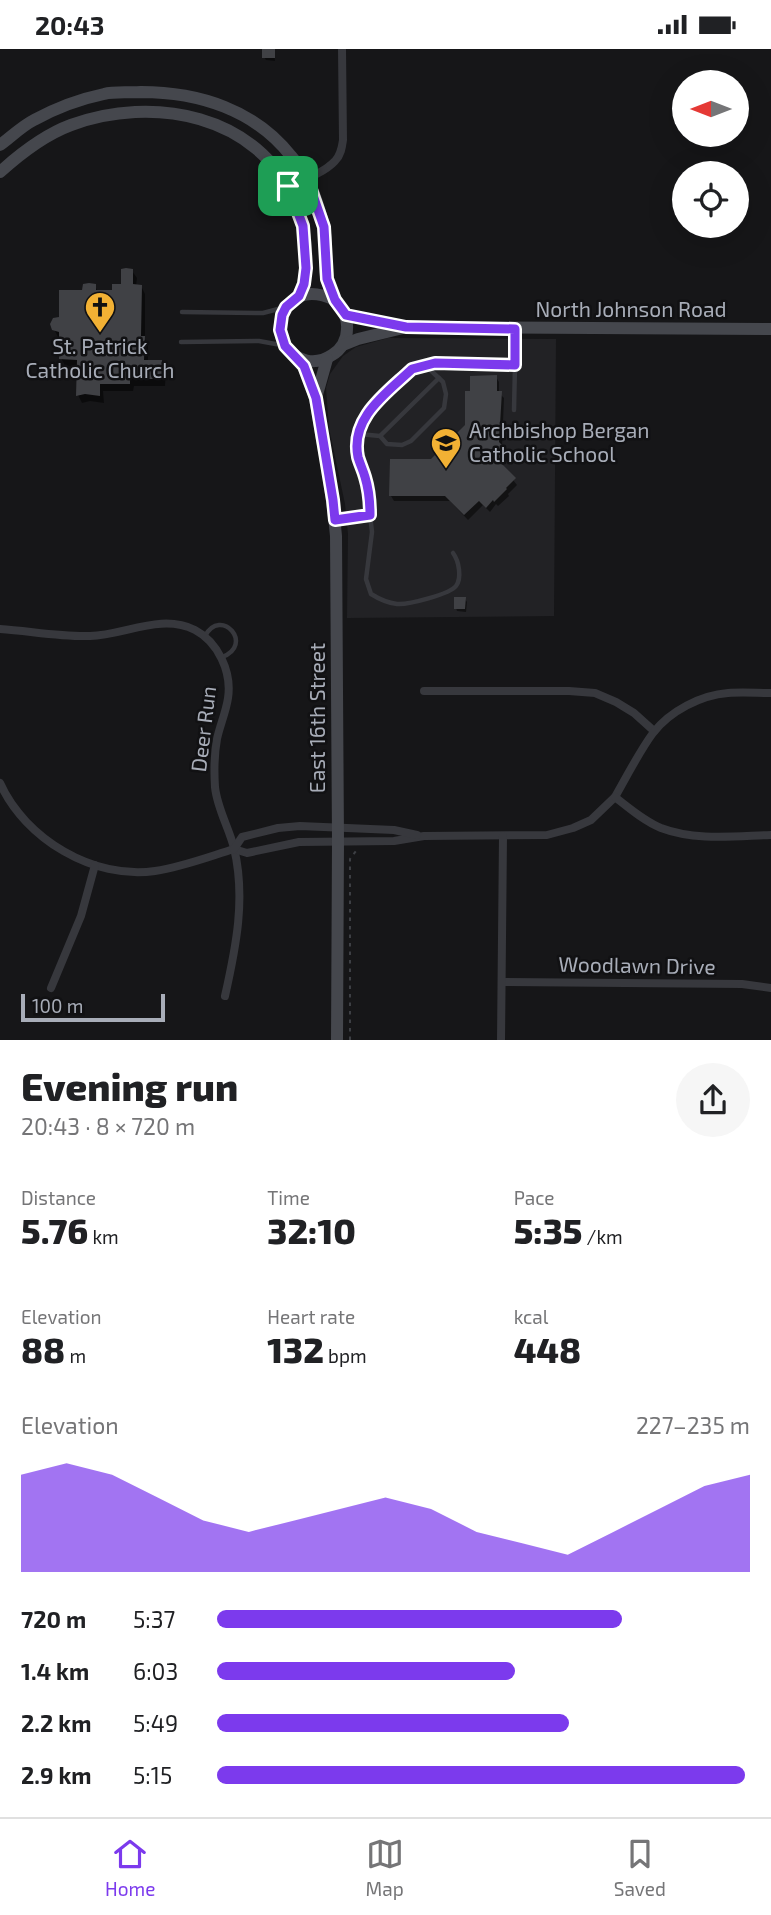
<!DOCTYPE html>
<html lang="en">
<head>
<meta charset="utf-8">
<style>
  :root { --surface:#fff; --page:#f6f6f6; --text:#202124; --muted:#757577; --line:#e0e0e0; --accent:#7c3aed }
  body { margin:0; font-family:"Exo 2",sans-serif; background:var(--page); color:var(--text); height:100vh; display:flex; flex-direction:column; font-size:26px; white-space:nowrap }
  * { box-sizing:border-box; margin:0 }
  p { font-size:23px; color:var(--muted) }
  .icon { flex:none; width:38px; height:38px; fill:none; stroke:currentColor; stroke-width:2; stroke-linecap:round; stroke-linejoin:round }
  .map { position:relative; height:991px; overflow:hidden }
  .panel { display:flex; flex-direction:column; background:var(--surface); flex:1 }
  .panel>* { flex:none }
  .needle { width:46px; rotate:270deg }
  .tools { position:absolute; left:672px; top:21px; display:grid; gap:14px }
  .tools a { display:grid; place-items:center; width:77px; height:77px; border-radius:50%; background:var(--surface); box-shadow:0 7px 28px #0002; font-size:35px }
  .scale { position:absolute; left:21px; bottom:18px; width:144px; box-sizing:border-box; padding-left:7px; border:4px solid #a8adb8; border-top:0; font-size:19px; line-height:24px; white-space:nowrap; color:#a8adb8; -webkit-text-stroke:5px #111113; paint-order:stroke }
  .pin { position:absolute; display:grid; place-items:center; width:60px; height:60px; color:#fff; margin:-30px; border-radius:14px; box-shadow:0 4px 10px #0006 }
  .round { display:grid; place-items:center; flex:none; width:74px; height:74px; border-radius:37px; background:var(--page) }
  .overview { display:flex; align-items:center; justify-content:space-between; height:119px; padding:0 21px }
  h1 { font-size:38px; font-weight:800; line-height:52px }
  .stats { display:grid; grid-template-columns:repeat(3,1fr); gap:10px; height:119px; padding:7px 21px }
  .stats div { display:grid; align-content:center }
  .stats b { font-size:35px; font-weight:800 }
  .stats small { font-size:19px; font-weight:400 }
  .stats p { font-size:19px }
  .chart { height:196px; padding:14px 21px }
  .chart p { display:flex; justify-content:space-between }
  .chart svg { width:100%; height:126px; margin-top:7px; fill:var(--accent); opacity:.7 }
  ul { padding:0 21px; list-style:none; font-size:23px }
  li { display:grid; grid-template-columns:112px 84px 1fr; align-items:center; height:52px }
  li i { height:18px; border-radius:9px; background:var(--accent) }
  .status { display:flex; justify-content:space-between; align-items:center; height:49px; padding:0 35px; background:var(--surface); direction:ltr }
  .status svg { height:19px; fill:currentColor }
  .tab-bar { display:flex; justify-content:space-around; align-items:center; height:98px; border-top:2px solid var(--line); background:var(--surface); font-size:19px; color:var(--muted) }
  .tab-bar a { display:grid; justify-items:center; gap:4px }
  .tab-bar .active { color:var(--accent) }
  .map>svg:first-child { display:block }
  .built { fill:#222225 }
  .shadow { fill:#0007 }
  .building { fill:#404145 }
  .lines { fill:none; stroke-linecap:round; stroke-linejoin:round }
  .path { stroke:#3d3f44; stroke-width:2; stroke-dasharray:3.5 5; stroke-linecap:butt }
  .service { stroke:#37383d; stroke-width:4.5 }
  .minor { stroke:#37383d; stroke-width:8 }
  .secondary { stroke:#45474d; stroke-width:12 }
  .route-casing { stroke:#fff; stroke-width:14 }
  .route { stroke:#7c3aed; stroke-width:9 }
  .labels { text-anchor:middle; stroke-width:5; stroke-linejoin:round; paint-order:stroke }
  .street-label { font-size:21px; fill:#a8adb8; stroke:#111113 }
  .poi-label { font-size:21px; fill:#a8adb8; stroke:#111113 }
</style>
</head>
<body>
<div class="status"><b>20:43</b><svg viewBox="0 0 49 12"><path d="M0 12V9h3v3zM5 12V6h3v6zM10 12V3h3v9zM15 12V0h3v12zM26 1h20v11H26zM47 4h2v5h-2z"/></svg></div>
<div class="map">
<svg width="771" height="991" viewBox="0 0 771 991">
  <rect width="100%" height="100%" fill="#161618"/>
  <!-- built -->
  <polygon class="built" points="388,289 556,290 554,567 347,569 348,485 345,455 329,379 326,339 330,325 343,307 356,298"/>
  <!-- shadow -->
  <g class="shadow">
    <polygon points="274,2 275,12 266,11 264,8"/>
    <polygon points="132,222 137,229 136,237 141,237 145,245 145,290 148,296 148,313 161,313 166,320 165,337 134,337 133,342 103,342 104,354 90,352 82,354 78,346 78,318 65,317 61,309 61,289 58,288 54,280 61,269 84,242 95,237 98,243 114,243 122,237"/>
    <polygon points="496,328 499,333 499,344 504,349 502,398 510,409 502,417 517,436 508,445 509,447 498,457 496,455 490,463 483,456 468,471 450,452 394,452 391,447 431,412 467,377"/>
    <polygon points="465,550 467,553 466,563 457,562 456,559"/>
  </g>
  <!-- building -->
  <g class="building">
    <rect x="262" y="0" width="13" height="9"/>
    <polygon points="126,219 133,220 133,235 142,236 141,287 145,287 144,311 162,311 162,330 130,330 130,335 100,335 100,347 85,345 76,347 77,311 59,310 59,283 52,281 50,275 53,269 59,268 59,241 82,241 83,235 89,234 96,235 96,241 112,241 112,235 121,235 121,220"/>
    <polygon points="497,326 497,342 502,342 499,393 509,403 499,412 516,429 506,439 507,440 494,453 493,451 486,459 479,452 464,466 445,447 389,447 390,410 431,410 465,376 465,342 470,342 470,327"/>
    <polygon points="454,548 466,548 465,560 454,560"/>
  </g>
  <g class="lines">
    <!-- path -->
    <polyline class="path" points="350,991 350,810 356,802"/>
    <!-- service -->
    <g class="service">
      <polyline points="182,263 263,264 282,259"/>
      <polyline points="181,293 259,292 281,296"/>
      <polyline points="514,361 515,316"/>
      <polyline points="359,385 380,387 387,395 402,396 411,392 444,359 446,345 443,333 425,316"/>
      <polyline points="380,387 439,329"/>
      <polyline points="370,466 370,450 357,398 362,371 372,359 412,320 435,314 515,316 515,280"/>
      <path d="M336,471L370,466L372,483L366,530L371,545C379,550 388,554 397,555C408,556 450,545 456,537C462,529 459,512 453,504"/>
      <path d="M205,587C221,557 255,596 222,608"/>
    </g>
    <!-- minor -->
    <g class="minor">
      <path d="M288,137C303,131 324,124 335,112C341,106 342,98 343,91L342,0"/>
      <path d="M0,580C30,582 60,588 90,587C125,586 161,564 195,581C218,593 232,623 228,649C226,663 220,676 217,690C214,706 214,722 215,738C217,759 229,779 234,799C246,849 236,898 225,947"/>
      <polyline points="424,642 569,642 595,644 616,653 634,664 654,682"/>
      <path d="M0,734C25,790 94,831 155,822C182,818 208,808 234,800L247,804L299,793L394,792L424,787L547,786L573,779L591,771L615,748C627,727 639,703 653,684C670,662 701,646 728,644C742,643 757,644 771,644"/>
      <path d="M615,748C629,759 644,772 661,779C695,792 735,787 771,786"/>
      <polyline points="234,800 242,788 278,779 300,777 394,781 417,786"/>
      <polyline points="502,933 742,935 771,939"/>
      <polyline points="51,939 81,867 95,816"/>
      <polyline points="501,991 503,787"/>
    </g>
    <!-- secondary -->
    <g class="secondary">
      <path d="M0,96C11,88 22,77 34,71C56,59 80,50 104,45C115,42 129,44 141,43C199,43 255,61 291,107C297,114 303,121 307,129C315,144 326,178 326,195C326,206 324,216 326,227C328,235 331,245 335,252C342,262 348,267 347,280C347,291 341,301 332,306C297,329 261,282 291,253C304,241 320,244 335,251"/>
      <path d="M0,123C21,104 44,86 71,76C152,46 259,65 295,153C307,183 311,216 299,247"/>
      <polyline points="346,266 406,278 771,280"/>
      <polyline points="343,296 358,290 403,279"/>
      <path d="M297,308C315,332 317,362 322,390C328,422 333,454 336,487L338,792L337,991"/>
      <polyline points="316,349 327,310"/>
    </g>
  </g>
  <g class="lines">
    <!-- route casing -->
    <g class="route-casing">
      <path id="route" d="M307,129L324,178L327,230L335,251L346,266L406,278L515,280V316L435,314L412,320C387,344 350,368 358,408C360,415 363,421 365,428C369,441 370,453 370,466L335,471L333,451L316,349L304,317L285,297L280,281L282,266L286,258L299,247L304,235L306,219L303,177L288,137Z"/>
    </g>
    <!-- route -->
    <use href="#route" class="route"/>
  </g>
  <!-- icons -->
  <defs>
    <g id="church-pin" transform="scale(1.575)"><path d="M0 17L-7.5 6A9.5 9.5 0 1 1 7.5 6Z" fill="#f2b134" stroke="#111113"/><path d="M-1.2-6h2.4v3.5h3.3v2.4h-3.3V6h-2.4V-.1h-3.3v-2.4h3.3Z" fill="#111"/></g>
    <g id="school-pin" transform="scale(1.575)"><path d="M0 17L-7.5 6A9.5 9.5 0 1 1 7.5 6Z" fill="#f2b134" stroke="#111113"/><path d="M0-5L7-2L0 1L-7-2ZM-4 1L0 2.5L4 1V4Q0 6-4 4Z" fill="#111"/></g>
  </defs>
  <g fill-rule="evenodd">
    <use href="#church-pin" x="100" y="258"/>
    <use href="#school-pin" x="446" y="394"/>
  </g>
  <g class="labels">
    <!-- street labels -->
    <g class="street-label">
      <text x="631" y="268">North Johnson Road</text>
      <text transform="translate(318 669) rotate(-90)" y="7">East 16th Street</text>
      <text transform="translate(204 680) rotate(-83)" y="7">Deer Run</text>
      <text transform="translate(637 917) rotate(1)" y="7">Woodlawn Drive</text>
    </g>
    <!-- poi labels -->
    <g class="poi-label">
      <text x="100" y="305">St. Patrick<tspan x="100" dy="24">Catholic Church</tspan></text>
      <text x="469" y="389" text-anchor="start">Archbishop Bergan<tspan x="469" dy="24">Catholic School</tspan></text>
    </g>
  </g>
</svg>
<div class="tools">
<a><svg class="needle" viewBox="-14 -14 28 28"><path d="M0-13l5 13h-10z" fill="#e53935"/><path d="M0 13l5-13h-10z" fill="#757577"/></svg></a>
<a><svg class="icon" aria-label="locate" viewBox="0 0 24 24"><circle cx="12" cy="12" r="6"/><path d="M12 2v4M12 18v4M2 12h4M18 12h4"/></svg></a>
</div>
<div class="scale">100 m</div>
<div class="pin" style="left:288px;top:137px;background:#1e9e55"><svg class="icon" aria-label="arrive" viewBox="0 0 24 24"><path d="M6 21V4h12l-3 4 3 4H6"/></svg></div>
</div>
<section class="panel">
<div class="overview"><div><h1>Evening run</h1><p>20:43 · 8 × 720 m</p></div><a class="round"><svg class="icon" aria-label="share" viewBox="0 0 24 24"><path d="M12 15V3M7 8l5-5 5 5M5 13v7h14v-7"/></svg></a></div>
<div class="stats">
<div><p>Distance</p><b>5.76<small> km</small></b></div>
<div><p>Time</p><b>32:10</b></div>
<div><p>Pace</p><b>5:35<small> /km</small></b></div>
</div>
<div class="stats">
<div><p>Elevation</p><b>88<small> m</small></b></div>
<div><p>Heart rate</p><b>132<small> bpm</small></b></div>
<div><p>kcal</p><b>448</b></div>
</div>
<div class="chart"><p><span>Elevation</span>227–235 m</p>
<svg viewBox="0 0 160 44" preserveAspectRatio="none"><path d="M0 44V10L10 6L20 10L30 18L40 26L50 30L60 26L70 22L80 18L90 22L100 30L110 34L120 38L130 30L140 22L150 14L160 10V44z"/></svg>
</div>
<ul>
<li><b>720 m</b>5:37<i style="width:76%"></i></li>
<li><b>1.4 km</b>6:03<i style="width:56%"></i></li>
<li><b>2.2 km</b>5:49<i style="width:66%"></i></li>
<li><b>2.9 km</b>5:15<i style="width:99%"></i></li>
</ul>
</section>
<nav class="tab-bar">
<a class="active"><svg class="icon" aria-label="home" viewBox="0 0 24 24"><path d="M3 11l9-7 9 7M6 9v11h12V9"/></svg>Home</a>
<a><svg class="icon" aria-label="map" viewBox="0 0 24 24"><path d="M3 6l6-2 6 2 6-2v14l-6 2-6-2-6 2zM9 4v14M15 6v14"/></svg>Map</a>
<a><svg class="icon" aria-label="saved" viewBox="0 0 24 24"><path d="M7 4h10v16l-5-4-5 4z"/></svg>Saved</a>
</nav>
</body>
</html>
